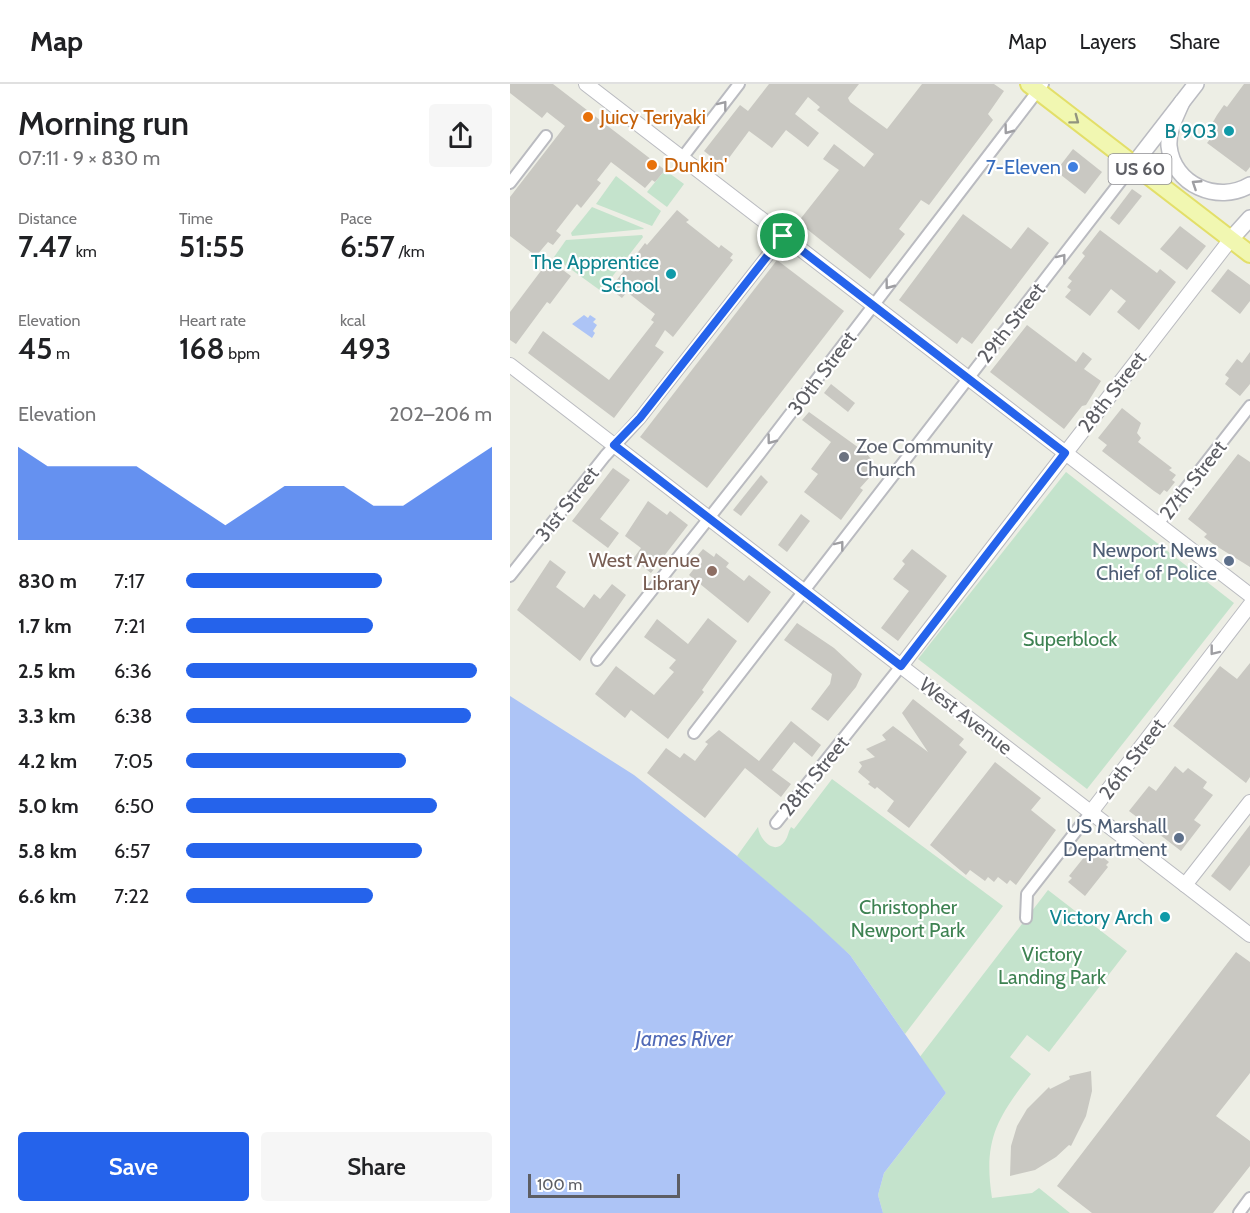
<!DOCTYPE html>
<html lang="en">
<head>
<meta charset="utf-8">
<style>
  :root { --surface:#fff; --page:#f6f6f6; --text:#202124; --muted:#757577; --line:#e0e0e0; --accent:#2563eb }
  body { margin:0; font-family:Cabin,sans-serif; background:var(--page); color:var(--text); height:100vh; display:flex; flex-direction:column; font-size:22px; white-space:nowrap }
  * { box-sizing:border-box; margin:0 }
  p { font-size:20px; color:var(--muted) }
  .icon { flex:none; width:33px; height:33px; fill:none; stroke:currentColor; stroke-width:2; stroke-linecap:round; stroke-linejoin:round }
  .map { position:relative; flex:1; overflow:hidden }
  .details { display:flex; flex-direction:column; background:var(--surface); width:510px }
  .details>* { flex:none }
  .scale { position:absolute; left:18px; bottom:15px; width:152px; box-sizing:border-box; padding-left:6px; border:3px solid #5d5e64; border-top:0; font-size:16px; line-height:21px; white-space:nowrap; color:#5d5e64; -webkit-text-stroke:4px #fff; paint-order:stroke }
  .pin { position:absolute; display:grid; place-items:center; width:51px; height:51px; color:#fff; margin:-26px; border:3px solid #fff; border-radius:50%; box-shadow:0 2px 6px #0007 }
  .round { display:grid; place-items:center; flex:none; width:63px; height:63px; border-radius:6px; background:var(--page) }
  .overview { display:flex; align-items:center; justify-content:space-between; height:102px; padding:0 18px }
  h1 { font-size:33px; font-weight:600; line-height:45px }
  .figures { display:grid; grid-template-columns:repeat(3,1fr); gap:9px; height:102px; padding:6px 18px }
  .figures div { display:grid; align-content:center }
  .figures b { font-size:30px; font-weight:600 }
  .figures small { font-size:16px; font-weight:400 }
  .figures p { font-size:16px }
  .chart { height:168px; padding:12px 18px }
  .chart p { display:flex; justify-content:space-between }
  .chart svg { width:100%; height:108px; margin-top:6px; fill:var(--accent); opacity:.7 }
  .primary-button { display:flex; gap:12px; margin-top:auto; padding:12px 18px }
  .primary-button a { flex:1; height:69px; border-radius:6px; background:var(--accent); color:#fff; font-size:24px; font-weight:600; line-height:69px; text-align:center }
  .primary-button a+a { background:var(--page); color:var(--text) }
  ul { padding:0 18px; list-style:none; font-size:20px }
  li { display:grid; grid-template-columns:96px 72px 1fr; align-items:center; height:45px }
  li i { height:15px; border-radius:8px; background:var(--accent) }
  header { display:flex; align-items:center; gap:36px; box-sizing:border-box; height:84px; padding:0 30px; background:var(--surface); border-bottom:2px solid var(--line) }
  header strong { font-size:28px }
  nav { display:flex; gap:33px; margin-inline-start:auto; font-size:21px }
  main { display:flex; flex:1; min-height:0 }
  .map>svg:first-child { display:block }
  .green { fill:#c4e3cc }
  .water { fill:#adc4f6 }
  .building { fill:#c9c8c2 }
  .lines { fill:none; stroke-linecap:round; stroke-linejoin:round }
  .minor-casing { stroke:#babbc0; stroke-width:14 }
  .tertiary-casing { stroke:#babbc0; stroke-width:16 }
  .secondary-casing { stroke:#babbc1; stroke-width:18 }
  .primary-casing { stroke:#e3df69; stroke-width:20 }
  .minor { stroke:#fff; stroke-width:10 }
  .tertiary { stroke:#fff; stroke-width:14 }
  .secondary { stroke:#fff; stroke-width:15 }
  .primary { stroke:#f1f7b1; stroke-width:16 }
  .oneway { stroke:#9e9ea2 }
  .oneway2 { stroke:#91947f }
  .route-casing { stroke:#fff; stroke-width:12 }
  .route { stroke:#2563eb; stroke-width:8 }
  .food-dot { fill:#e8710a; stroke:#fff; stroke-width:2 }
  .culture-dot { fill:#0f9aa8; stroke:#fff; stroke-width:2 }
  .shop-dot { fill:#3f7fe0; stroke:#fff; stroke-width:2 }
  .worship-dot { fill:#6b7280; stroke:#fff; stroke-width:2 }
  .service-dot { fill:#5c6f8a; stroke:#fff; stroke-width:2 }
  .education-dot { fill:#8d6e63; stroke:#fff; stroke-width:2 }
  .labels { text-anchor:middle; stroke-width:4.5; stroke-linejoin:round; paint-order:stroke }
  .shield { fill:#fff; stroke:#8e8e92; stroke-width:1.5 }
  .shield-label { font-size:18px; font-weight:bold; fill:#5d5e64 }
  .food-label { font-size:20px; fill:#c56008; stroke:#fff; text-anchor:start }
  .culture-label { font-size:20px; fill:#0d838f; stroke:#fff; text-anchor:end }
  .shop-label { font-size:20px; fill:#366cbe; stroke:#fff; text-anchor:end }
  .street-label { font-size:20px; fill:#5d5e64; stroke:#fff }
  .worship-label { font-size:20px; fill:#5b616d; stroke:#fff; text-anchor:start }
  .service-label { font-size:20px; fill:#4e5e75; stroke:#fff; text-anchor:end }
  .education-label { font-size:20px; fill:#785e54; stroke:#fff; text-anchor:end }
  .park-label { font-size:20px; fill:#3e8252; stroke:#fff }
  .water-label { font-size:21px; font-style:italic; fill:#516ab7; stroke:#fff }
</style>
</head>
<body>
<header>
<strong>Map</strong>
<nav><a>Map</a><a>Layers</a><a>Share</a></nav>
</header>
<main>
<section class="details">
<div class="overview"><div><h1>Morning run</h1><p>07:11 · 9 × 830 m</p></div><a class="round"><svg class="icon" aria-label="share" viewBox="0 0 24 24"><path d="M12 15V3M7 8l5-5 5 5M5 13v7h14v-7"/></svg></a></div>
<div class="figures">
<div><p>Distance</p><b>7.47<small> km</small></b></div>
<div><p>Time</p><b>51:55</b></div>
<div><p>Pace</p><b>6:57<small> /km</small></b></div>
</div>
<div class="figures">
<div><p>Elevation</p><b>45<small> m</small></b></div>
<div><p>Heart rate</p><b>168<small> bpm</small></b></div>
<div><p>kcal</p><b>493</b></div>
</div>
<div class="chart"><p><span>Elevation</span>202–206 m</p>
<svg viewBox="0 0 160 44" preserveAspectRatio="none"><path d="M0 44V6L10 14L20 14L30 14L40 14L50 22L60 30L70 38L80 30L90 22L100 22L110 22L120 30L130 30L140 22L150 14L160 6V44z"/></svg>
</div>
<ul>
<li><b>830 m</b>7:17<i style="width:64%"></i></li>
<li><b>1.7 km</b>7:21<i style="width:61%"></i></li>
<li><b>2.5 km</b>6:36<i style="width:95%"></i></li>
<li><b>3.3 km</b>6:38<i style="width:93%"></i></li>
<li><b>4.2 km</b>7:05<i style="width:72%"></i></li>
<li><b>5.0 km</b>6:50<i style="width:82%"></i></li>
<li><b>5.8 km</b>6:57<i style="width:77%"></i></li>
<li><b>6.6 km</b>7:22<i style="width:61%"></i></li>
</ul>
<div class="primary-button"><a>Save</a><a>Share</a></div>
</section>
<div class="map">
<svg width="740" height="1129" viewBox="0 0 740 1129">
  <rect width="100%" height="100%" fill="#edeee5"/>
  <!-- green -->
  <g class="green">
    <polygon points="155,86 174,100 157,123 137,108"/>
    <polygon points="106,92 151,127 142,142 86,120"/>
    <polygon points="82,123 133,144 134,145 62,152 61,149"/>
    <polygon points="132,151 133,153 91,207 44,173 56,156"/>
    <polygon points="556,388 724,519 577,705 408,575"/>
    <path d="M322,695L493,822L395,950L340,871L227,772L248,743C249,754 264,773 275,757C278,753 278,748 281,743L284,745Z"/>
    <path d="M538,806L617,867L539,968L517,951L500,973L521,990C487,1034 473,1056 482,1114L522,1109L529,1104L560,1129H373L368,1111L374,1089L436,1009L409,974Z"/>
  </g>
  <!-- water -->
  <g class="water">
    <polygon points="74,231 78,234 80,231 86,235 83,238 87,241 83,247 85,249 82,254 62,240"/>
    <polygon points="0,612 124,691 227,772 300,834 340,871 436,1009 374,1089 368,1111 373,1129 0,1129"/>
  </g>
  <!-- building -->
  <g class="building">
    <polygon points="0,0 43,0 155,86 145,98 142,96 135,104 101,78 87,96 91,99 71,124 67,120 46,147 51,151 43,161 38,158 26,172 0,152 0,113 55,42 37,28 32,34 0,9"/>
    <polygon points="259,0 349,0 338,14 340,18 377,45 412,0 484,0 494,7 478,30 483,36 419,121 411,116 389,145 395,150 360,195 288,138 329,86 313,75 324,60 354,83 364,70 307,26 310,23 298,13 285,30 309,49 298,63 276,46 262,64 239,47 213,82 194,67 230,21 238,27"/>
    <polygon points="734,0 740,0 740,83 736,88 697,59 701,54 696,50 707,31 714,21 717,23"/>
    <polygon points="563,65 592,88 575,110 546,87"/>
    <polygon points="622,105 632,112 609,141 600,134"/>
    <polygon points="167,126 179,136 176,138 209,164 211,161 223,170 220,174 223,176 163,253 155,246 145,262 154,268 104,334 18,269 33,247 99,296 144,238 141,236 145,230 117,208 112,214 100,205 135,159 137,161"/>
    <polygon points="453,130 501,165 518,143 539,159 462,260 452,253 447,260 389,216"/>
    <polygon points="670,142 696,162 677,186 650,165"/>
    <polygon points="590,146 647,189 650,185 666,198 629,246 607,228 616,217 601,205 580,232 555,213 561,206 557,203 562,197 558,194 575,172 572,169"/>
    <polygon points="267,176 334,227 197,404 130,353"/>
    <polygon points="36,180 43,185 46,181 61,192 40,220 37,218 6,260 0,256 0,228"/>
    <polygon points="718,185 740,201 740,217 730,230 701,207"/>
    <polygon points="517,241 566,278 573,268 582,275 574,285 591,297 576,321 572,322 554,345 480,288"/>
    <polygon points="740,268 740,300 730,312 715,300 719,294 715,291 727,275 732,279"/>
    <polygon points="321,300 345,319 338,328 314,309"/>
    <polygon points="612,324 631,339 627,349 631,354 628,358 662,384 659,386 666,391 662,396 665,398 657,408 654,406 650,411 644,407 592,367 597,361 588,354"/>
    <polygon points="299,328 356,369 362,376 360,378 368,384 350,404 353,406 331,436 294,408 308,390 301,385 321,358 292,336"/>
    <polygon points="728,370 740,378 740,483 703,460 694,453 697,450 678,435"/>
    <polygon points="103,384 120,396 90,435 109,449 98,464 62,437"/>
    <polygon points="251,391 258,398 231,432 223,426"/>
    <polygon points="138,417 157,431 160,427 178,441 141,489 123,475 131,464 115,452"/>
    <polygon points="291,430 300,437 277,468 268,461"/>
    <polygon points="193,465 204,473 206,469 219,479 216,483 234,497 239,491 261,508 238,539 179,491 186,482 182,478"/>
    <polygon points="402,465 437,492 388,557 371,544 399,507 383,495 395,480 392,477"/>
    <polygon points="40,476 56,488 46,503 74,524 84,510 90,515 102,500 116,511 70,577 7,526"/>
    <polygon points="198,534 227,557 192,606 194,608 158,655 121,626 115,634 85,610 106,582 144,611 164,588 159,584 166,576 134,553 147,535 178,560"/>
    <polygon points="287,539 324,564 352,590 346,603 318,637 301,625 320,600 322,590 274,556"/>
    <polygon points="740,579 740,693 736,699 663,642 710,582 727,595"/>
    <polygon points="403,615 454,655 449,661 457,668 399,744 377,727 384,717 367,703 365,705 358,700 360,698 348,688 352,682 349,678 365,673 356,665 376,656 372,651 383,642 418,668 392,629"/>
    <polygon points="281,637 311,661 302,673 284,658 262,686 281,700 271,713 235,684 195,734 137,689 156,664 170,674 174,669 185,677 198,660 195,658 209,646 249,677"/>
    <polygon points="485,678 531,714 521,726 546,746 506,801 500,796 497,800 488,793 484,798 478,793 475,797 460,786 456,791 420,761"/>
    <polygon points="665,682 673,689 678,684 697,698 693,704 703,711 684,736 691,741 671,767 619,727 639,702 646,707"/>
    <polygon points="740,741 740,781 720,807 701,792"/>
    <polygon points="585,767 599,778 596,781 598,783 575,812 558,798 562,794 559,792 575,772 580,769 583,771"/>
    <polygon points="726,868 740,878 740,989 706,1032 740,1057 740,1082 703,1129 582,1129 547,1102"/>
    <polygon points="581,987 582,1007 576,1032 561,1062 559,1061 546,1073 525,1086 500,1092 501,1062 507,1042 517,1025 539,1003 540,1005 560,995 559,992"/>
  </g>
  <g class="lines">
    <!-- minor casing -->
    <g class="minor-casing">
      <g id="minor">
        <polyline points="172,74 229,0"/>
        <polyline points="0,99 36,52"/>
        <polyline points="648,440 740,322"/>
        <polyline points="0,492 95,372 130,334 273,152"/>
        <polyline points="87,576 248,372 533,0"/>
        <polyline points="184,649 624,80"/>
        <polyline points="266,739 391,582"/>
        <polyline points="516,834 517,810 581,728"/>
        <polyline points="729,1129 740,1114"/>
      </g>
    </g>
    <!-- tertiary casing -->
    <g class="tertiary-casing">
      <g id="tertiary">
        <polyline points="76,0 740,511"/>
        <polyline points="0,281 740,851"/>
        <polyline points="391,582 721,155"/>
        <polyline points="581,728 740,521"/>
        <polyline points="675,801 740,718"/>
      </g>
    </g>
    <!-- secondary casing -->
    <g class="secondary-casing">
      <g id="secondary">
        <path d="M672,18C666,32 658,46 659,62C663,101 708,120 740,101"/>
        <polyline points="624,80 686,0"/>
        <polyline points="721,155 740,134"/>
      </g>
    </g>
    <!-- primary casing -->
    <g class="primary-casing">
      <polyline id="primary" points="519,0 740,170"/>
    </g>
    <!-- minor -->
    <use href="#minor" class="minor"/>
    <!-- tertiary -->
    <use href="#tertiary" class="tertiary"/>
    <!-- secondary -->
    <use href="#secondary" class="secondary"/>
    <!-- primary -->
    <use href="#primary" class="primary"/>
  </g>
  <!-- one-way arrows -->
  <defs><path id="oneway-chevron" d="M-2-3.5L2.5 0L-2 3.5" fill="none" stroke-width="1.6" stroke-linecap="round" stroke-linejoin="round" transform="scale(1.5)"/></defs>
  <g class="oneway">
    <use href="#oneway-chevron" transform="translate(213 21) rotate(-52)"/>
    <use href="#oneway-chevron" transform="translate(498 46) rotate(127)"/>
    <use href="#oneway-chevron" transform="translate(686 100) rotate(-147)"/>
    <use href="#oneway-chevron" transform="translate(552 174) rotate(-52)"/>
    <use href="#oneway-chevron" transform="translate(379 201) rotate(127)"/>
    <use href="#oneway-chevron" transform="translate(261 356) rotate(127)"/>
    <use href="#oneway-chevron" transform="translate(330 461) rotate(-52)"/>
    <use href="#oneway-chevron" transform="translate(704 567) rotate(128)"/>
  </g>
  <use class="oneway2" href="#oneway-chevron" transform="translate(565 36) rotate(37)"/>
  <g class="lines">
    <!-- route casing -->
    <g class="route-casing">
      <polygon id="route" points="273,152 555,369 391,582 104,361 130,334"/>
    </g>
    <!-- route -->
    <use href="#route" class="route"/>
  </g>
  <!-- markers -->
  <g class="food-dot">
    <circle cx="78" cy="33" r="6"/>
    <circle cx="142" cy="81" r="6"/>
  </g>
  <g class="culture-dot">
    <circle cx="719" cy="47" r="6"/>
    <circle cx="161" cy="190" r="6"/>
    <circle cx="655" cy="833" r="6"/>
  </g>
  <circle class="shop-dot" cx="563" cy="83" r="6"/>
  <circle class="worship-dot" cx="334" cy="373" r="6"/>
  <g class="service-dot">
    <circle cx="719" cy="477" r="6"/>
    <circle cx="669" cy="754" r="6"/>
  </g>
  <circle class="education-dot" cx="202" cy="487" r="6"/>
  <g class="labels">
    <!-- shield labels -->
    <rect class="shield" x="598.5" y="70" width="63" height="30" rx="4.5"/>
    <g class="shield-label">
      <text x="630" y="91">US 60</text>
    </g>
    <!-- food labels -->
    <g class="food-label">
      <text x="90" y="40">Juicy Teriyaki</text>
      <text x="154" y="88">Dunkin'</text>
    </g>
    <!-- culture labels -->
    <g class="culture-label">
      <text x="707" y="54">B 903</text>
      <text x="149" y="185">The Apprentice<tspan x="149" dy="23">School</tspan></text>
      <text x="643" y="840">Victory Arch</text>
    </g>
    <!-- shop labels -->
    <g class="shop-label">
      <text x="551" y="90">7-Eleven</text>
    </g>
    <!-- street labels -->
    <g class="street-label">
      <text transform="translate(501 239) rotate(-52)" y="7">29th Street</text>
      <text transform="translate(312 289) rotate(-53)" y="7">30th Street</text>
      <text transform="translate(602 308) rotate(-52)" y="7">28th Street</text>
      <text transform="translate(683 396) rotate(-52)" y="7">27th Street</text>
      <text transform="translate(57 420) rotate(-52)" y="7">31st Street</text>
      <text transform="translate(456 632) rotate(38)" y="7">West Avenue</text>
      <text transform="translate(622 675) rotate(-53)" y="7">26th Street</text>
      <text transform="translate(304 692) rotate(-51)" y="7">28th Street</text>
    </g>
    <!-- worship labels -->
    <g class="worship-label">
      <text x="346" y="369">Zoe Community<tspan x="346" dy="23">Church</tspan></text>
    </g>
    <!-- service labels -->
    <g class="service-label">
      <text x="707" y="473">Newport News<tspan x="707" dy="23">Chief of Police</tspan></text>
      <text x="657" y="749">US Marshall<tspan x="657" dy="23">Department</tspan></text>
    </g>
    <!-- education labels -->
    <g class="education-label">
      <text x="190" y="483">West Avenue<tspan x="190" dy="23">Library</tspan></text>
    </g>
    <!-- park labels -->
    <g class="park-label">
      <text x="560" y="562">Superblock</text>
      <text x="398" y="830">Christopher<tspan x="398" dy="23">Newport Park</tspan></text>
      <text x="542" y="877">Victory<tspan x="542" dy="23">Landing Park</tspan></text>
    </g>
    <!-- water labels -->
    <g class="water-label">
      <text x="174" y="962">James River</text>
    </g>
  </g>
</svg>
<div class="scale">100 m</div>
<div class="pin" style="left:273px;top:152px;background:#1e9e55"><svg class="icon" aria-label="arrive" viewBox="0 0 24 24"><path d="M6 21V4h12l-3 4 3 4H6"/></svg></div>
</div>
</main>
</body>
</html>
